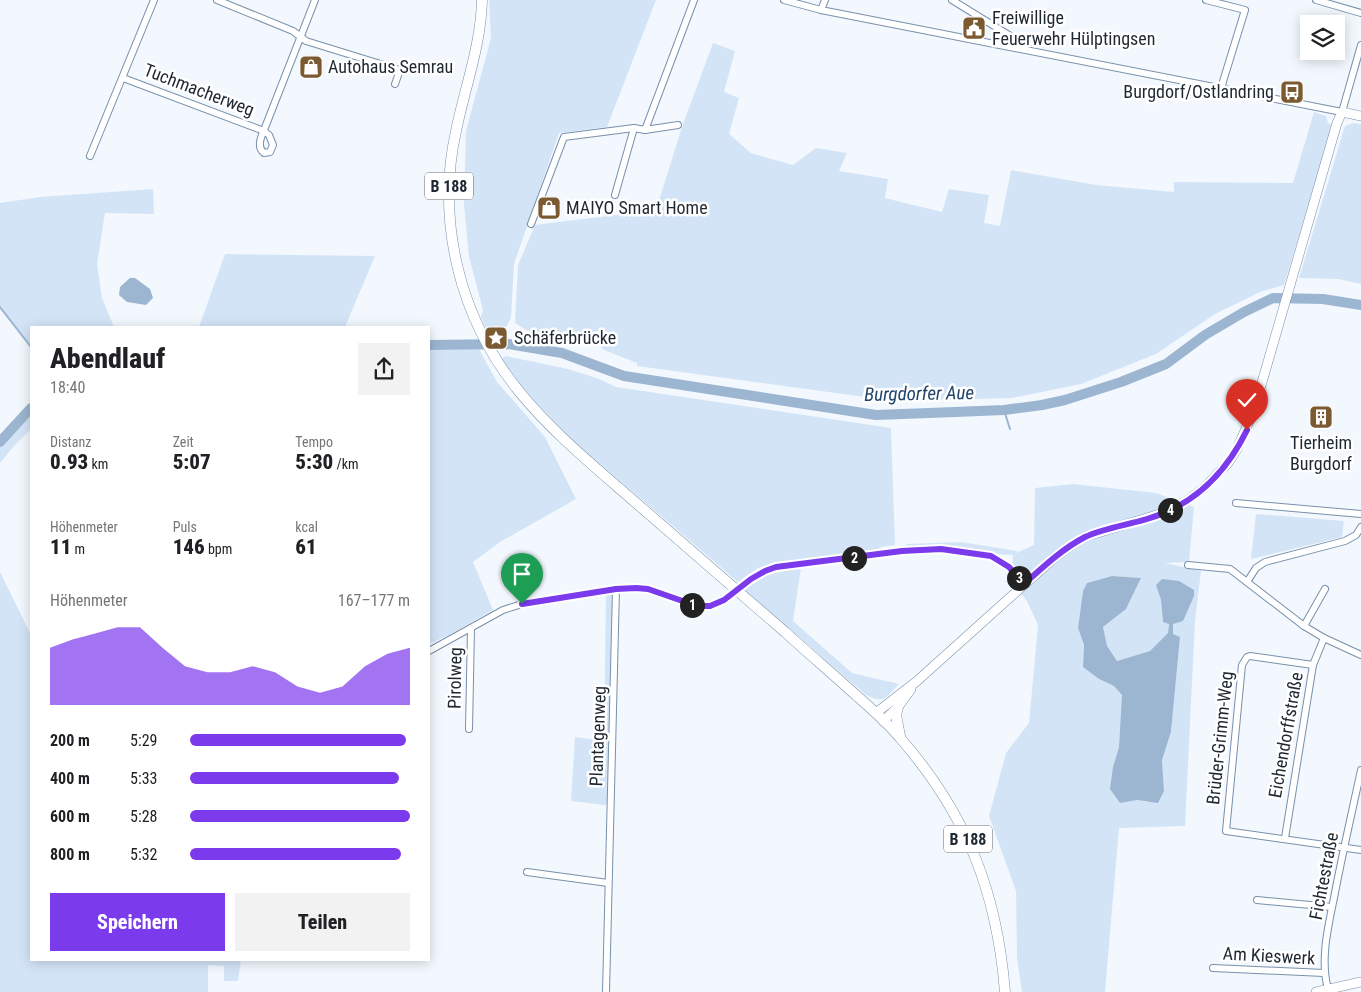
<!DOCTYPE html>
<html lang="de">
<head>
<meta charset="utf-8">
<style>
  :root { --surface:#fff; --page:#f2f2f2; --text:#202124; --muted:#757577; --accent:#7c3aed }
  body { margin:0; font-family:"Roboto Condensed",sans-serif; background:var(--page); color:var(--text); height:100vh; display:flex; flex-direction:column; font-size:19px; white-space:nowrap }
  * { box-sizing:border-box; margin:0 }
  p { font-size:16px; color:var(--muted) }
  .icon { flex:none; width:28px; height:28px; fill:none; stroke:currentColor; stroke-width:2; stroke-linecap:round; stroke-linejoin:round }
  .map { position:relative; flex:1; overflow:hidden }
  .side { position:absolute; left:30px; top:326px; width:400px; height:635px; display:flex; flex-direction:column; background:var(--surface); border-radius:0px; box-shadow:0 2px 12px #0003 }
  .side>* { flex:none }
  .buttons { position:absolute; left:1300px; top:15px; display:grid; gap:10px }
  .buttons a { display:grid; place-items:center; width:45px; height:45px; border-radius:0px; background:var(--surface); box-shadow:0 2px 12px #0003; font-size:25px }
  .pin { position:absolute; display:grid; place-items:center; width:42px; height:42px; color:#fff; margin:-51px -21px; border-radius:50% 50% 50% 0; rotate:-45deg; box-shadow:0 0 5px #0007 }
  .pin .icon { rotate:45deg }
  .km { position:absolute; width:25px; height:25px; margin:-12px; border-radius:50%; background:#222; color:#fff; font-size:14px; line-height:25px; text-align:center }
  .round { display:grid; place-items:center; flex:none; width:52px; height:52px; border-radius:0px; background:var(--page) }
  .headline { display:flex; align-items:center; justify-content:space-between; height:85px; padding:0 20px }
  h1 { font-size:28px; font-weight:800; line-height:38px }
  .stats { display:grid; grid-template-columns:repeat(3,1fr); gap:8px; height:85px; padding:5px 20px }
  .stats div { display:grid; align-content:center }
  .stats b { font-size:21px; font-weight:800 }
  .stats small { font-size:14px; font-weight:400 }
  .stats p { font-size:14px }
  .chart { height:140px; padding:10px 20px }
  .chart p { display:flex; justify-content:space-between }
  .chart svg { width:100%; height:90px; margin-top:5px; fill:var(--accent); opacity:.7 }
  .button { display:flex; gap:10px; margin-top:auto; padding:10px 20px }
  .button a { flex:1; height:58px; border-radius:0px; background:var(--accent); color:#fff; font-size:20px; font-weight:800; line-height:58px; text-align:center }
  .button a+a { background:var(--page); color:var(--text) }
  ul { padding:0 20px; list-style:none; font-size:16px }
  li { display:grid; grid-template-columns:80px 60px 1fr; align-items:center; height:38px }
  li i { height:12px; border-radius:6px; background:var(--accent) }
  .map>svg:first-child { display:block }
  .green { fill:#d4e4f7; fill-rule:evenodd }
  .water { fill:#9cb5d0 }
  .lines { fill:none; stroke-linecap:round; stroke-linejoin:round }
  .stream { stroke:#9cb5d0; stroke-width:2 }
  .river { stroke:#9cb5d0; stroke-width:10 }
  .street-casing { stroke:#7890ac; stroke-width:8 }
  .secondary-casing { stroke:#7890ac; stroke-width:10 }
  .primary-casing { stroke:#7890ac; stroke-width:11 }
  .street { stroke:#fff; stroke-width:6 }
  .secondary { stroke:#fff; stroke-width:9 }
  .primary { stroke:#fff; stroke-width:10 }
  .street-bridge-casing { stroke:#7890ac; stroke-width:8; stroke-linecap:butt }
  .street-bridge { stroke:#fff; stroke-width:6 }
  .route-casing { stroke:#fff; stroke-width:10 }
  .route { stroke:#7c3aed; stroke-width:6 }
  .labels { text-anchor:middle; stroke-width:5; stroke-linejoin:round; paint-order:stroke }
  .shield { fill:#fff; stroke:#626870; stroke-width:1 }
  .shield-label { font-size:16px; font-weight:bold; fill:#1e2833 }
  .poi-label { font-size:18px; fill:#1e2833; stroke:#fff; text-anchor:start }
  .street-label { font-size:18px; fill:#1e2833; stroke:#fff }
  .water-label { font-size:19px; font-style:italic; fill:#21466c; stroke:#fff }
</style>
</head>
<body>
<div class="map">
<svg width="1361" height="992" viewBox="0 0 1361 992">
  <rect width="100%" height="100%" fill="#f2f8fe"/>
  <!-- green -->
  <g class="green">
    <polygon points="489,0 656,0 607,127 559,133 514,264 511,318 506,327 500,331 487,331 481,317 483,310 469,257 464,205 466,131 491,38"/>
    <polygon points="713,43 735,51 724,92 739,98 729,134 751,153 793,165 816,148 847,153 839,171 888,179 885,198 942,212 949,189 989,195 984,223 1000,226 1011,170 1096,185 1174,192 1174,182 1293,183 1314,112 1326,116 1328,123 1333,125 1284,285 1260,292 1215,314 1156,354 1081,384 1012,398 895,401 637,366 637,363 604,350 589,336 581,336 576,340 526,330 515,323 518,265 535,225 656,210 683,124"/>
    <polygon points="1353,123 1361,124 1361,284 1338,279 1299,278 1345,126"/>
    <polygon points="153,189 154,214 105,213 97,264 102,298 114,327 31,328 31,347 0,307 0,203 40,197"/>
    <polygon points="225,254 375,256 345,327 199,327"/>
    <polygon points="479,349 497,382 545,437 576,499 500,542 473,562 493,610 449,635 429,644 429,350"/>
    <path d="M506,356C542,364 583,369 616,387L891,428L895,545L881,547L870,553L773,565L758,568L738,582L557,427C537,406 518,384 501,359Z"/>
    <polygon points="31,414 31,429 14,446 0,463 0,446"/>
    <path d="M1073,484L1156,493L1194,507L1189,562L1165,563L1201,571L1195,621L1185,826L1119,828L1105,992H1022L1017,958L1016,891L989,816L1006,753L1029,723L1038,625L1027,601L1014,586L1012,577L1013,555L908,549L906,544L961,542L1017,551L1016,553L1034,545L1035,488ZM1112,576L1141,578L1126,609L1103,627L1107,646L1117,661L1150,651L1168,633L1169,623L1163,622L1161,600L1156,585L1173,624L1172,634L1180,637L1171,732L1162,760L1164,791L1147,802L1137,800L1120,803L1113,767L1119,747L1123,695L1114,686L1099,679L1083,667L1084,645L1078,628L1083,591L1087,583Z"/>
    <polygon points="1256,514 1344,521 1342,537 1251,559"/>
    <path d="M801,568L793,621L852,673L899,684C885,698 885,704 866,695L744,589L769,574Z"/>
    <polygon points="0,572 31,635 31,960 241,960 238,981 224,981 224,966 208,965 208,992 0,992"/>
    <polygon points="606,593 611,593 614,599 608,803 605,805 571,801 575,737 604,741"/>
  </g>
  <!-- water -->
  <g class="water">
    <polygon points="130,278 135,278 150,289 153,298 146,305 127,302 119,295 120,287"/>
    <polygon points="1112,576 1141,578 1126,609 1103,627 1107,646 1117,661 1150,651 1168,633 1169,624 1163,622 1161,600 1156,585 1162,579 1179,581 1194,590 1194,596 1183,621 1173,624 1173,634 1180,637 1171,732 1162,760 1164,791 1158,803 1137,800 1120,803 1110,789 1113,767 1119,747 1122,695 1114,686 1099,679 1083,667 1084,645 1078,628 1083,591 1087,583"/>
  </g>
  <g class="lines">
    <!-- stream -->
    <g class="stream">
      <polyline points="0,307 31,347"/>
      <polyline points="1004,410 1010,429"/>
    </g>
    <!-- river -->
    <g class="river">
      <polyline points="429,345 509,344 562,353 624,376 876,415 955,412 1004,410 1042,405 1065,400 1121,382 1166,364 1205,335 1244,312 1273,298 1323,299 1361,305"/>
      <polyline points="0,442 31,408"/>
    </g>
    <!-- street casing -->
    <g class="street-casing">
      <g id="street">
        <polyline points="217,0 293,31 306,41 400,70 395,84"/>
        <polyline points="784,0 821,10 1342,112 1361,45"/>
        <polyline points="952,0 1012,37 1023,49"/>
        <polyline points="1206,0 1245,10 1221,88"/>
        <polyline points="1316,0 1361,13"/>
        <polyline points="821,10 825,0"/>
        <path d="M123,78L264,131L269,135L273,145L270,152L264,153C255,146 263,133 266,125L315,0"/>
        <polyline points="645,130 678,125"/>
        <polyline points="90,156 154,0"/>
        <polyline points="615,195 634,128"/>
        <polyline points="531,224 564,137 634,128 645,130 694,0"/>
        <polyline points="1236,503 1361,514"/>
        <polyline points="1188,565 1230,569 1304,626 1324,638 1361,655"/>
        <polyline points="751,579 765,571 776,567 902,551 941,549 991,556 1009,567 1024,584"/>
        <polyline points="1247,582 1256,568 1265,562 1345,541 1356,535 1361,527"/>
        <polyline points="1304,626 1325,589"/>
        <polyline points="429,651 503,610 522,604 616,589 636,588 648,589 697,606 710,606 724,600"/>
        <polyline points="1313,665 1250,656 1247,657 1242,665 1226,831 1361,850"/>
        <polyline points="469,729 471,628"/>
        <polyline points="1285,838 1313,665 1324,638"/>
        <polyline points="527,872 608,883"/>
        <polyline points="1257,900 1332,907"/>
        <polyline points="1213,968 1324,973"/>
        <path d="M1328,989C1320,960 1328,927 1334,898C1342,855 1352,812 1361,770"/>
        <polyline points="606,992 616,589"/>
      </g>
    </g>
    <!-- secondary casing -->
    <g class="secondary-casing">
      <g id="secondary">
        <polyline points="876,713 917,681 1055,557 1073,544 1087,536 1167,512 1188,500 1204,488 1228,463 1237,449 1254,410 1337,123 1342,112 1361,116"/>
        <polyline points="883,721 898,707 911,689"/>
        <polyline points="1316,992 1361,982"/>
      </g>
    </g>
    <!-- primary casing -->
    <g class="primary-casing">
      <g id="primary">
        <path d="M482,0C481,45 465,87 456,131C446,176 447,224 458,269C483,371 545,424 620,489C675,537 730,585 785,632C809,654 834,675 858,697C873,710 888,723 901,739C967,815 997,892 1005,992"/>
        <polyline points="898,707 896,715 900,736"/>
      </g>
    </g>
    <!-- street -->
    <use href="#street" class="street"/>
    <!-- secondary -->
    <use href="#secondary" class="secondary"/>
    <!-- primary -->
    <use href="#primary" class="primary"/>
    <!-- street-bridge casing -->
    <g class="street-bridge-casing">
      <polyline id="street-bridge" points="724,600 751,579"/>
    </g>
    <!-- street-bridge -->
    <use href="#street-bridge" class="street-bridge"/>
  </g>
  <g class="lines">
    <!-- route casing -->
    <g class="route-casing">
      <path id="route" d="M522,604L616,589L636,588L648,589L697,606H710L724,600L751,579L765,571L776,567L902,551L941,549L991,556L1009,567L1024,584C1043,567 1062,549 1085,537C1104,528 1127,525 1147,519C1195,505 1226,473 1247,430"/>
    </g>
    <!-- route -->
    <use href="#route" class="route"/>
  </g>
  <!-- icons -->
  <defs>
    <g id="civic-square" transform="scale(1.25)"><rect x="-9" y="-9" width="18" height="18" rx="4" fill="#7b5a31" stroke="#fff"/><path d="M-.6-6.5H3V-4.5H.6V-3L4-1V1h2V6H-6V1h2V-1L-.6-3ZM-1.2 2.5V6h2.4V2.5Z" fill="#fff"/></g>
    <g id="shop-square" transform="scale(1.25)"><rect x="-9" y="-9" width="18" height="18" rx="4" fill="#7b5a31" stroke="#fff"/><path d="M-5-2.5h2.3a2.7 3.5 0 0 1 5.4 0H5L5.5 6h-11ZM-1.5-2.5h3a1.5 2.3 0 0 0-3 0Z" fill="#fff"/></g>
    <g id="bus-square" transform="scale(1.25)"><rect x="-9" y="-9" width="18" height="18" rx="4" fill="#7b5a31" stroke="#fff"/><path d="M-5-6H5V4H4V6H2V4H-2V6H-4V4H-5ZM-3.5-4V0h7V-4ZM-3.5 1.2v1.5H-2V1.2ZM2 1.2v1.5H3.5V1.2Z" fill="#fff"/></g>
    <g id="sight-square" transform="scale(1.25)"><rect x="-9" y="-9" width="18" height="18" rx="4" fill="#7b5a31" stroke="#fff"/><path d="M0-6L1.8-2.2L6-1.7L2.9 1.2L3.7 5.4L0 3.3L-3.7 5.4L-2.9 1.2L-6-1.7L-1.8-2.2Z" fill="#fff"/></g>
    <g id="building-square" transform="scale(1.25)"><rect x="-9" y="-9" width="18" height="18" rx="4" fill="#7b5a31" stroke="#fff"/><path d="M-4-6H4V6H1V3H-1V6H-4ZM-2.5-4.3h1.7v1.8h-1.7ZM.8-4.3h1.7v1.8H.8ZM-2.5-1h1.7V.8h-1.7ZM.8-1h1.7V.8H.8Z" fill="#fff"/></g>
  </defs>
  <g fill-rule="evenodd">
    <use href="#civic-square" x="974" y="28"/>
    <use href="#shop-square" x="311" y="67"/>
    <use href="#bus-square" x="1292" y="92"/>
    <use href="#shop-square" x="549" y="208"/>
    <use href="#sight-square" x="496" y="338"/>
    <use href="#building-square" x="1321" y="417"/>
  </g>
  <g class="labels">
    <!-- shield labels -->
    <g class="shield">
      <rect x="425" y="172.5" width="48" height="27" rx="4"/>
      <rect x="944" y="825.5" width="48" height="27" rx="4"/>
    </g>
    <g class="shield-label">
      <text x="449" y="192">B 188</text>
      <text x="968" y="845">B 188</text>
    </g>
    <!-- poi labels -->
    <g class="poi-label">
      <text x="992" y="24">Freiwillige<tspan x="992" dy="21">Feuerwehr Hülptingsen</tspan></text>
      <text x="328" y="73">Autohaus Semrau</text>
      <text x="1274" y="98" text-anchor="end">Burgdorf/Ostlandring</text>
      <text x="566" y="214">MAIYO Smart Home</text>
      <text x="514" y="344">Schäferbrücke</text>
      <text x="1321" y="449" text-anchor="middle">Tierheim<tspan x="1321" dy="21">Burgdorf</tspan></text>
    </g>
    <!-- street labels -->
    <g class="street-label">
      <text transform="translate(199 90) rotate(21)" y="6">Tuchmacherweg</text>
      <text transform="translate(455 678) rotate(-89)" y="6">Pirolweg</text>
      <text transform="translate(1286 735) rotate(-80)" y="6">Eichendorffstraße</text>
      <text transform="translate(598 736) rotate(-88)" y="6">Plantagenweg</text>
      <text transform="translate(1220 738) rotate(-84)" y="6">Brüder-Grimm-Weg</text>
      <text transform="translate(1324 876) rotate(-79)" y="6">Fichtestraße</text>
      <text transform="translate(1269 956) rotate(3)" y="6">Am Kieswerk</text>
    </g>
    <!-- water labels -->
    <g class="water-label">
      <text transform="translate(919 393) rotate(-1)" y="7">Burgdorfer Aue</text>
    </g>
  </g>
</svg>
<div class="buttons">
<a><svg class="icon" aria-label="layers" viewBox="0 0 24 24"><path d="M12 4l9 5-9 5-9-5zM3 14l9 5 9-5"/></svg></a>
</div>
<div class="pin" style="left:522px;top:604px;background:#1e9e55"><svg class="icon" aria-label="arrive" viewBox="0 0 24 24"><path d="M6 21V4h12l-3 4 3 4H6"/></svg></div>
<div class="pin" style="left:1247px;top:430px;background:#d93025"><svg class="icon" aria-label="check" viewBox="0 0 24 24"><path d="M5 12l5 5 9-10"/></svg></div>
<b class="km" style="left:692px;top:605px">1</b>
<b class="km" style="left:854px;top:558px">2</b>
<b class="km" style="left:1019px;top:578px">3</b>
<b class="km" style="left:1170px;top:510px">4</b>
<section class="side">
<div class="headline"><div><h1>Abendlauf</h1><p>18:40</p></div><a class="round"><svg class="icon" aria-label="share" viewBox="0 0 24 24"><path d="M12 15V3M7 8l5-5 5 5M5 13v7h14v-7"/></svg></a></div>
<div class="stats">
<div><p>Distanz</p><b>0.93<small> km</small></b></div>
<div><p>Zeit</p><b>5:07</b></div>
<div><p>Tempo</p><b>5:30<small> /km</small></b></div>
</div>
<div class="stats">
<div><p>Höhenmeter</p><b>11<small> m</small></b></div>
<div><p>Puls</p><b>146<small> bpm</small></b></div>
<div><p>kcal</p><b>61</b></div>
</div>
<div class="chart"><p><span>Höhenmeter</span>167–177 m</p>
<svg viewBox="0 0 160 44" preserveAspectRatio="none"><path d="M0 44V16L10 12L20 9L30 6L40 6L50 16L60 25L70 28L80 28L90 25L100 28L110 35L120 38L130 35L140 25L150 19L160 16V44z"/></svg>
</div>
<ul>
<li><b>200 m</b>5:29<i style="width:98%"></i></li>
<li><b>400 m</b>5:33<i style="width:95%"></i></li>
<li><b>600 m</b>5:28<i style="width:100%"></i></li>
<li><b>800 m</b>5:32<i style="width:96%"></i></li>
</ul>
<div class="button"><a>Speichern</a><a>Teilen</a></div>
</section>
</div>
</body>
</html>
